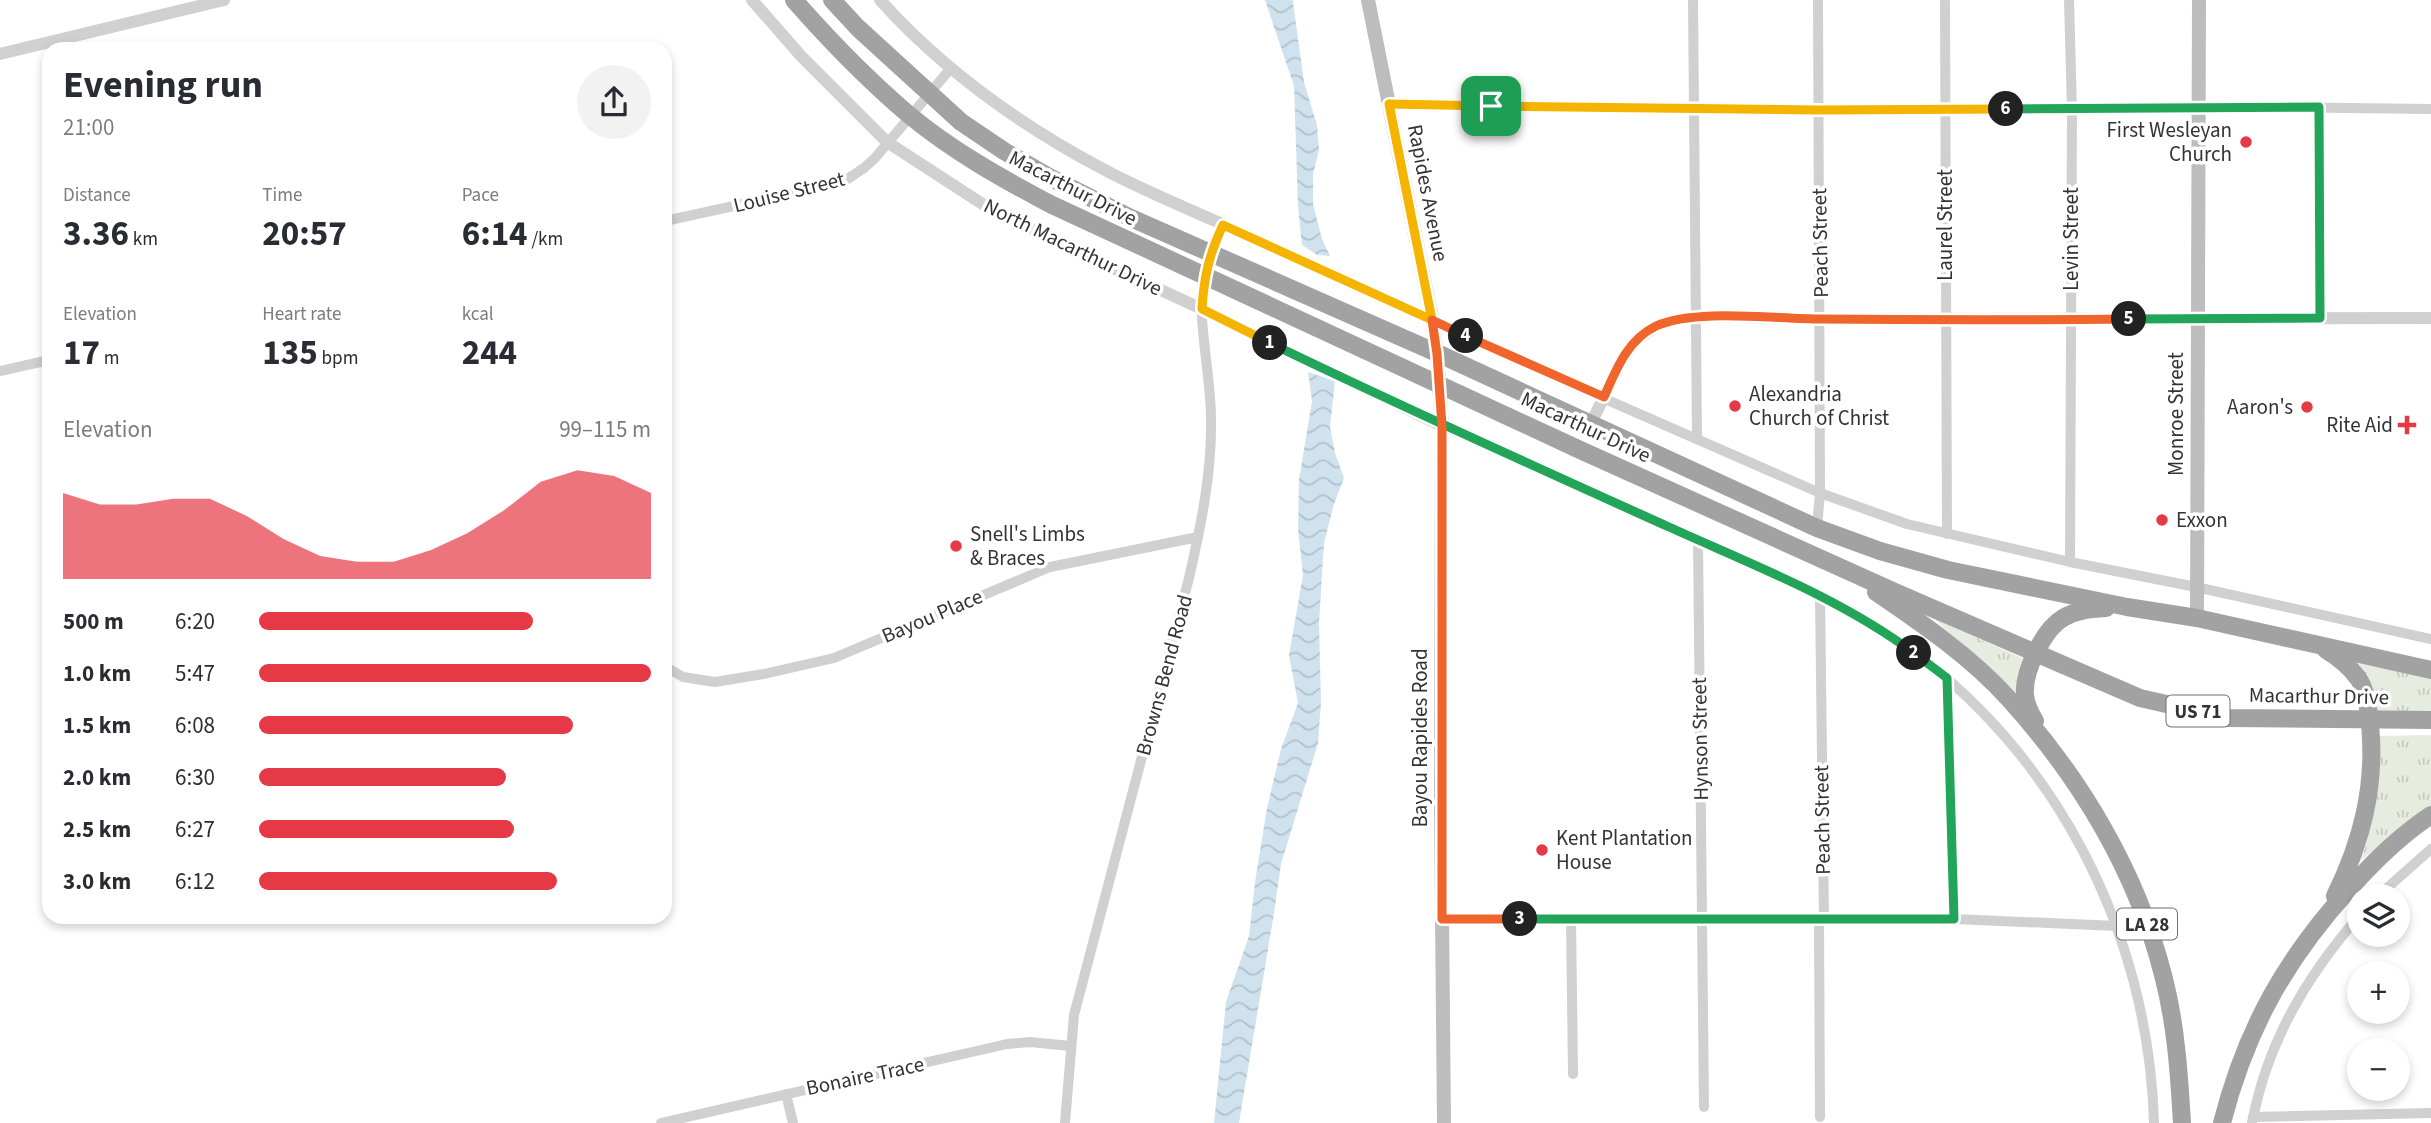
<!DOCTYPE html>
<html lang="en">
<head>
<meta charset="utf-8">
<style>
  :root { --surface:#fff; --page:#f2f2f3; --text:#2b2b33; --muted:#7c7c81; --accent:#e63946 }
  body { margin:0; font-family:"Source Sans 3",sans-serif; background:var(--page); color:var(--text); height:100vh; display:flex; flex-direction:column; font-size:26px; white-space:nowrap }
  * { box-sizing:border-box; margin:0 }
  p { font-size:23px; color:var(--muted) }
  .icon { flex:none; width:38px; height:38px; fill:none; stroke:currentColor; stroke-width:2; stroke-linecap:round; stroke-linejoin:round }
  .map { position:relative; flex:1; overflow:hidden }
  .details { position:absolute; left:42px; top:42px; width:630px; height:882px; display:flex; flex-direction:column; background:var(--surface); border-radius:21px; box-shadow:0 4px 10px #0003 }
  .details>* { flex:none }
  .tools { position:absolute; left:2347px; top:884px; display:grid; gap:14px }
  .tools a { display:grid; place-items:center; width:63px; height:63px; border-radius:50%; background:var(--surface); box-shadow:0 4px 10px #0003; font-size:35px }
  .pin { position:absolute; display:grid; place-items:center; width:60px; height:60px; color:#fff; margin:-30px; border-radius:14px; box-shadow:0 4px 10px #0006 }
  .km { position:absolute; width:35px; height:35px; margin:-18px; border-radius:50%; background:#222; color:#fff; font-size:19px; line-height:35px; text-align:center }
  .round { display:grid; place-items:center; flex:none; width:74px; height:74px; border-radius:37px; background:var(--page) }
  .summary { display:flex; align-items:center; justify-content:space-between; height:119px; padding:0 21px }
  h1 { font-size:38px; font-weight:700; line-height:52px }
  .stats { display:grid; grid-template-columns:repeat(3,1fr); gap:10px; height:119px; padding:7px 21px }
  .stats div { display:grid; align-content:center }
  .stats b { font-size:35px; font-weight:700 }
  .stats small { font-size:19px; font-weight:400 }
  .stats p { font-size:19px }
  .chart { height:196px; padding:14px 21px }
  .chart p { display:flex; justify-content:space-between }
  .chart svg { width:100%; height:126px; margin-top:7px; fill:var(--accent); opacity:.7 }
  ul { padding:0 21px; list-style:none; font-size:23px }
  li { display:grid; grid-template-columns:112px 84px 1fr; align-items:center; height:52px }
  li i { height:18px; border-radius:9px; background:var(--accent) }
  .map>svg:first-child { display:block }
  .grass { fill:url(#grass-tufts) }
  .water { fill:url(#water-waves) }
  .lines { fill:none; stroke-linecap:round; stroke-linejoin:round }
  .minor { stroke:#d0d0d0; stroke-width:10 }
  .tertiary { stroke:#d0d0d0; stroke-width:12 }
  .secondary { stroke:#bdbdbd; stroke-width:14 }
  .trunk { stroke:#a2a2a2; stroke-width:18 }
  .split-1-casing { stroke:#fff; stroke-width:14 }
  .split-2-casing { stroke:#fff; stroke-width:14 }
  .split-3-casing { stroke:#fff; stroke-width:14 }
  .split-4-casing { stroke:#fff; stroke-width:14 }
  .split-5-casing { stroke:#fff; stroke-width:14 }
  .split-6-casing { stroke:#fff; stroke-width:14 }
  .split-7-casing { stroke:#fff; stroke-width:14 }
  .split-1 { stroke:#f5b400; stroke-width:9 }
  .split-2 { stroke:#22a559; stroke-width:9 }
  .split-3 { stroke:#22a559; stroke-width:9 }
  .split-4 { stroke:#f0652b; stroke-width:9 }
  .split-5 { stroke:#f0652b; stroke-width:9 }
  .split-6 { stroke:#22a559; stroke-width:9 }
  .split-7 { stroke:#f5b400; stroke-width:9 }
  .poi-dot { fill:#e63946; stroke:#fff; stroke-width:2.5 }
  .labels { text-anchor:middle; stroke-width:7; stroke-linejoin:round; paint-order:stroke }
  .shield { fill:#fff; stroke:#707070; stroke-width:2 }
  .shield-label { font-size:19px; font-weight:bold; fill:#333 }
  .poi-label { font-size:21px; fill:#333; stroke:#fff; text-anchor:start }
  .street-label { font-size:21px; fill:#333; stroke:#fff }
</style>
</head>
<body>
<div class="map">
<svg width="2431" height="1123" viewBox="0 0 2431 1123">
  <defs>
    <pattern id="grass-tufts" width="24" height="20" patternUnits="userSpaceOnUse" patternTransform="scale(1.75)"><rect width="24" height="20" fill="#e6ecdf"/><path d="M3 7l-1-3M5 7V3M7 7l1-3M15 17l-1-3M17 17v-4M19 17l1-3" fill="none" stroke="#c6cbc0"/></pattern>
    <pattern id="water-waves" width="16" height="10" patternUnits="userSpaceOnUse" patternTransform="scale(1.75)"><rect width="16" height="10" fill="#cfe2ee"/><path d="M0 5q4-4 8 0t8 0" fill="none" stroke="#b2c2cd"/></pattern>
  </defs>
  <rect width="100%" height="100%" fill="#fff"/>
  <!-- grass -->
  <g class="grass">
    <polygon points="1933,618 2022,658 2018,694"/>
    <polygon points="2351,662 2431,678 2431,716 2373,716"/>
    <path d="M2431,735V807L2361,860C2376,819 2377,778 2377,736Z"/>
  </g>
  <!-- water -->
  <g class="water">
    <polygon points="1265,0 1293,0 1293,2 1304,82 1317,125 1319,150 1313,174 1313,204 1322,239 1330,256 1317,255 1302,245 1298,206 1294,86"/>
    <polygon points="1308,372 1335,381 1330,427 1335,453 1344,478 1334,504 1324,543 1319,623 1321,703 1318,743 1281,864 1274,913 1239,1123 1214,1123 1226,1002 1249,936 1255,882 1267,808 1281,749 1298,703 1289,655 1303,575 1298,529 1299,480 1312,401"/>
  </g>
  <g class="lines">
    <!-- minor -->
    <g class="minor">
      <polyline points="1693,0 1697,438"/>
      <polyline points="1945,0 1947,534"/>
      <polyline points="2069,0 2072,110 2070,562"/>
      <polyline points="1389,104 1818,111 2268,107 2431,109"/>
      <polyline points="2319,107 2320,318"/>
      <polyline points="665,221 843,182 864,168 875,158 951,68"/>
      <polyline points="1432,319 1500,353 1820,493 1907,524 2070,562 2196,587 2431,639"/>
      <polyline points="0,371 49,360"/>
      <path d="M1442,426C1527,463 1612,502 1697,540C1766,571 1836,599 1899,642C2056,749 2149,935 2154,1123"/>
      <polyline points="1817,528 1820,493 1818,0"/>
      <polyline points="1698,540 1704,1107"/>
      <polyline points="1820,595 1824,919"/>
      <polyline points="666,667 683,677 715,682 764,674 834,658 1050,567 1198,537"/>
      <polyline points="1947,678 1954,919"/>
      <polyline points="2378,896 2431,849"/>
      <polyline points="1442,919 1954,919 2117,926"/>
      <polyline points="1571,919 1573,1074"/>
      <polyline points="1819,919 1820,1117"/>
      <polyline points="786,1094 793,1123"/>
      <polyline points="2253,1117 2431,1113"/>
      <polyline points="661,1123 1007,1044 1030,1042 1070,1046"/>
      <path d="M1065,1123L1074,1015L1189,578C1201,525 1212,473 1211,419C1211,373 1196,318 1204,275C1208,257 1216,241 1223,225"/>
      <path d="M2252,1123C2267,1043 2306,977 2359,916"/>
    </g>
    <!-- tertiary -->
    <g class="tertiary">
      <polyline points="752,0 801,56 887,142 984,205 1061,244 1202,309 1442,426"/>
      <path d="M880,0C943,70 1020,125 1103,169C1144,191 1187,208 1229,227C1296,258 1364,289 1432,319"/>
      <polyline points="0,54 224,0"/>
      <polyline points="1590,425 1623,359 1637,340 1658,325 1695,316 1820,319 2431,318"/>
    </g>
    <!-- secondary -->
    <g class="secondary">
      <polyline points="1368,0 1432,319 1437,353 1442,426 1441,806 1444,1123"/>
      <polyline points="2197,618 2199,0"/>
    </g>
    <!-- trunk -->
    <g class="trunk">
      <path d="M794,0C830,41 867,79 908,114C951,150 1001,178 1050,204L1578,449L1897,593L2140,698L2228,718L2431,720"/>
      <polyline points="832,0 858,28 961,122 1004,151 1051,178 1131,218 1437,353 1817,528 1880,551 1948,570 2127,607 2197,618 2431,670"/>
      <path d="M1876,592C1923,624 1971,657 2009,699C2080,777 2137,872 2163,975C2176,1024 2179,1073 2182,1123"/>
      <path d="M2326,650C2338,657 2349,666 2358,678C2367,691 2368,708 2370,724C2376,786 2362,841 2335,896"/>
      <path d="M2035,721C2030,713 2026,705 2025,695C2023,672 2043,630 2063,618C2076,610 2091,609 2106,608"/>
      <path d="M2222,1123C2246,1029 2286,958 2351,887C2375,860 2401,835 2431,815"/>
    </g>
  </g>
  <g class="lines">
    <!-- split-1 casing -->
    <g class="split-1-casing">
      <path id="split-1" d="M1270,343L1202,309C1204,276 1209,255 1223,225L1432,320L1389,104L1491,106"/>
    </g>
    <!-- split-2 casing -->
    <g class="split-2-casing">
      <path id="split-2" d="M1270,343C1402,407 1536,467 1669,527C1753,565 1840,598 1914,653"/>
    </g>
    <!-- split-3 casing -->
    <g class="split-3-casing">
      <polyline id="split-3" points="1520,919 1954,919 1947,678 1914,653"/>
    </g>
    <!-- split-4 casing -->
    <g class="split-4-casing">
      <polyline id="split-4" points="1466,336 1432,320 1437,354 1442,426 1442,919 1520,919"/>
    </g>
    <!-- split-5 casing -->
    <g class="split-5-casing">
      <path id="split-5" d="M1466,336L1604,397C1616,370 1627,340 1656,326C1695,308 1775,319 1820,319C1923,320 2026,320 2129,319"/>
    </g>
    <!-- split-6 casing -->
    <g class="split-6-casing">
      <polyline id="split-6" points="2006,109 2319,107 2320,318 2129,319"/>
    </g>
    <!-- split-7 casing -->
    <g class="split-7-casing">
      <polyline id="split-7" points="1491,106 1818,110 2006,109"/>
    </g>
    <!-- split-1 -->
    <use href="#split-1" class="split-1"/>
    <!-- split-2 -->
    <use href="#split-2" class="split-2"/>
    <!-- split-3 -->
    <use href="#split-3" class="split-3"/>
    <!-- split-4 -->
    <use href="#split-4" class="split-4"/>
    <!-- split-5 -->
    <use href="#split-5" class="split-5"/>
    <!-- split-6 -->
    <use href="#split-6" class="split-6"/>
    <!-- split-7 -->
    <use href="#split-7" class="split-7"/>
  </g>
  <!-- markers -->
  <g class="poi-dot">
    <circle cx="2246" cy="142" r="7"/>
    <circle cx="1735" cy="406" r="7"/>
    <circle cx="2307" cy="407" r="7"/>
    <path d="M2403.5 414.5h7v7h7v7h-7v7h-7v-7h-7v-7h7z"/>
    <circle cx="2162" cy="520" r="7"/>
    <circle cx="956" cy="546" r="7"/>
    <circle cx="1542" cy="850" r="7"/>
  </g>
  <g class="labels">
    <!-- shield labels -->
    <g class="shield">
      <rect x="2166.5" y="695.5" width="63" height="31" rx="5"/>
      <rect x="2117" y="908.5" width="60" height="31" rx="5"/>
    </g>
    <g class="shield-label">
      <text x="2198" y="718">US 71</text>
      <text x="2147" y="931">LA 28</text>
    </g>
    <!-- poi labels -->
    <g class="poi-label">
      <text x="2232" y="137" text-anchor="end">First Wesleyan<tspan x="2232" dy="24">Church</tspan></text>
      <text x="1749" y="401">Alexandria<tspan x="1749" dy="24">Church of Christ</tspan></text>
      <text x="2293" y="414" text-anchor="end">Aaron's</text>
      <text x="2393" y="432" text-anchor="end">Rite Aid</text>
      <text x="2176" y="527">Exxon</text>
      <text x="970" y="541">Snell's Limbs<tspan x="970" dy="24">&amp; Braces</tspan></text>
      <text x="1556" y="845">Kent Plantation<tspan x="1556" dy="24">House</tspan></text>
    </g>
    <!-- street labels -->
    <g class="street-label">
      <text transform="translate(1073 188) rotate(27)" y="7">Macarthur Drive</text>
      <text transform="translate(789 192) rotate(-14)" y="7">Louise Street</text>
      <text transform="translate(1428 193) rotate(79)" y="7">Rapides Avenue</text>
      <text transform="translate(1945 225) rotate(-90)" y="7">Laurel Street</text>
      <text transform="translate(2071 239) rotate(-90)" y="7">Levin Street</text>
      <text transform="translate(1820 243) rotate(-91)" y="7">Peach Street</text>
      <text transform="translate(1073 247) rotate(26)" y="7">North Macarthur Drive</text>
      <text transform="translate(2176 414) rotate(-90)" y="7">Monroe Street</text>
      <text transform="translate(1586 427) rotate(25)" y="7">Macarthur Drive</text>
      <text transform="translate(932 616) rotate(-23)" y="7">Bayou Place</text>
      <text transform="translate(1164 675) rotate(-75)" y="7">Browns Bend Road</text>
      <text transform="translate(2319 696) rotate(1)" y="7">Macarthur Drive</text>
      <text transform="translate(1420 738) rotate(-90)" y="7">Bayou Rapides Road</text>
      <text transform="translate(1700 739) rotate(-91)" y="7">Hynson Street</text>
      <text transform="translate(1822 820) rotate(-91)" y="7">Peach Street</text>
      <text transform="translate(865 1076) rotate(-12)" y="7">Bonaire Trace</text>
    </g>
  </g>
</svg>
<div class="tools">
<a><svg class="icon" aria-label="layers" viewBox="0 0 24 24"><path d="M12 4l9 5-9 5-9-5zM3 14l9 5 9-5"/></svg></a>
<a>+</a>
<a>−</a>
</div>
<div class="pin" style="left:1491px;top:106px;background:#1e9e55"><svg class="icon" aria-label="arrive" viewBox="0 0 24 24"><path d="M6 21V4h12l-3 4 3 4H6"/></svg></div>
<b class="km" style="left:1270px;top:343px">1</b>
<b class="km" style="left:1914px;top:653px">2</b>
<b class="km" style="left:1520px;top:919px">3</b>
<b class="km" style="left:1466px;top:336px">4</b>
<b class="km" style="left:2129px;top:319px">5</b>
<b class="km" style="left:2006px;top:109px">6</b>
<section class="details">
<div class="summary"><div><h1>Evening run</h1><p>21:00</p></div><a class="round"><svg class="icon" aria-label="share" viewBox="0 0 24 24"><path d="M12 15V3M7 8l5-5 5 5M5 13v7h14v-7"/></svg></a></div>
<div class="stats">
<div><p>Distance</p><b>3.36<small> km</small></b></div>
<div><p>Time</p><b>20:57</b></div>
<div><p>Pace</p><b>6:14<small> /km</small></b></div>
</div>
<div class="stats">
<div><p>Elevation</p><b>17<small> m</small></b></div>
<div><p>Heart rate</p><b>135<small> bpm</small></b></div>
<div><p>kcal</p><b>244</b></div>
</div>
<div class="chart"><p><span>Elevation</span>99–115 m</p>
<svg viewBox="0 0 160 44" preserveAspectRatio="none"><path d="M0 44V14L10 18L20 18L30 16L40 16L50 22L60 30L70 36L80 38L90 38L100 34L110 28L120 20L130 10L140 6L150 8L160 14V44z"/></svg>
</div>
<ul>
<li><b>500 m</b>6:20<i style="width:70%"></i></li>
<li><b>1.0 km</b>5:47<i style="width:100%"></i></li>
<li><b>1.5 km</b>6:08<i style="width:80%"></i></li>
<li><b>2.0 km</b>6:30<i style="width:63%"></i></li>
<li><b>2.5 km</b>6:27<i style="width:65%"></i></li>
<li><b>3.0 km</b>6:12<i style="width:76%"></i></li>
</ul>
</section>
</div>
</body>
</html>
